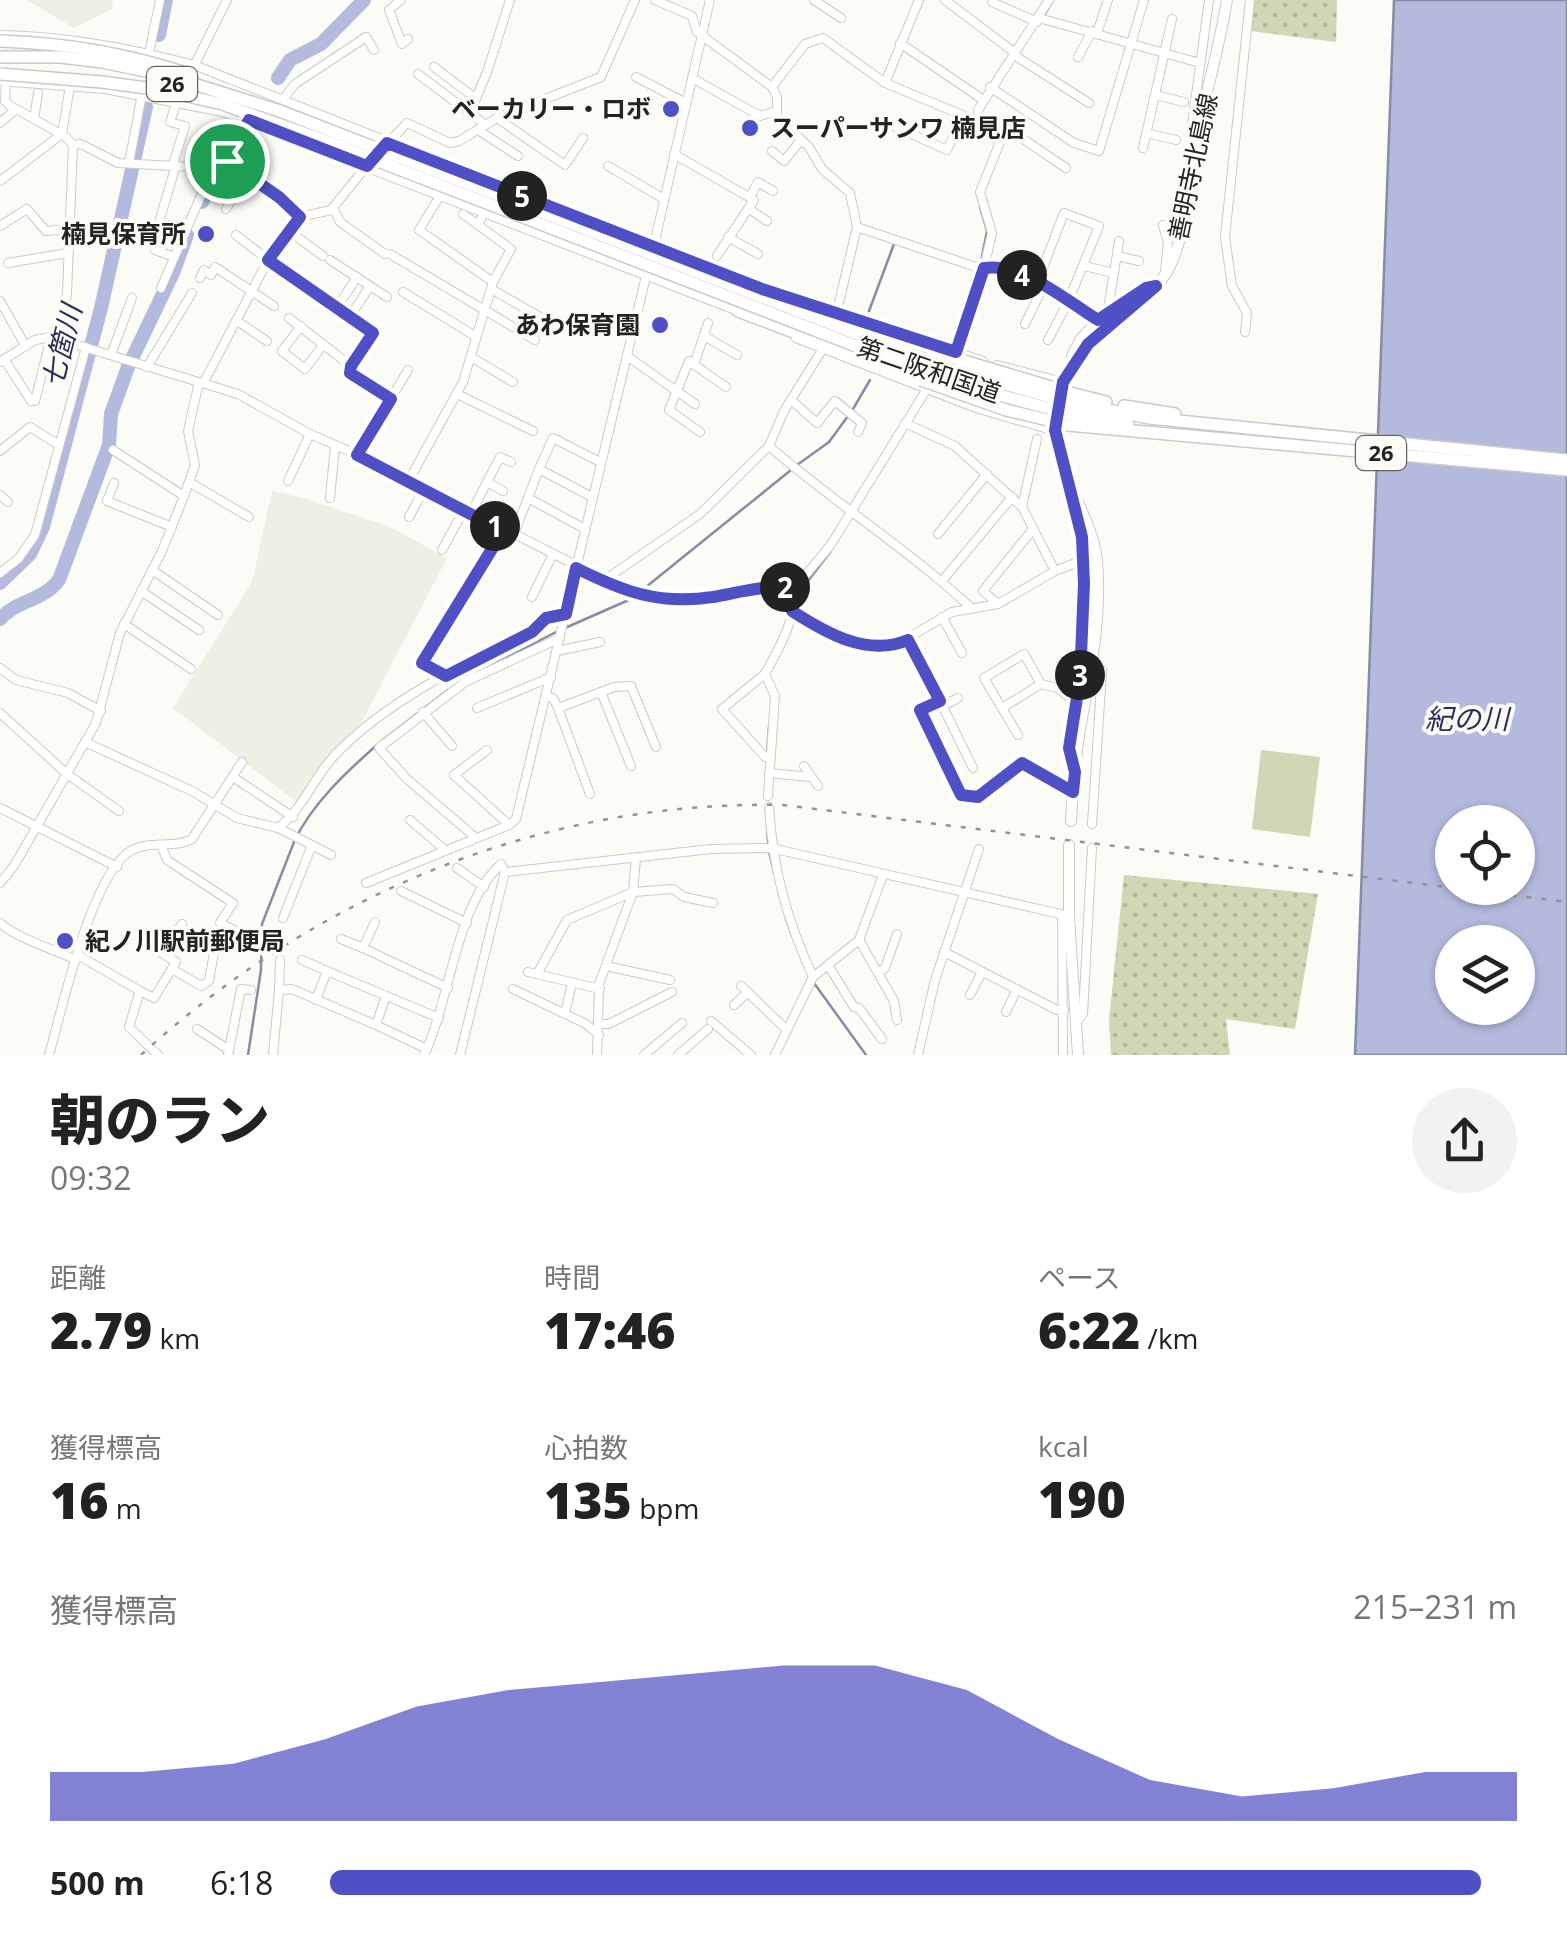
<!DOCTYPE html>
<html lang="ja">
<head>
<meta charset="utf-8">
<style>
  :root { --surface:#fff; --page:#f2f2f2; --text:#222; --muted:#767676; --accent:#5050c6 }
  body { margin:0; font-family:"Open Sans","Noto Sans JP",sans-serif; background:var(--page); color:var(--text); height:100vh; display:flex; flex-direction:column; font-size:38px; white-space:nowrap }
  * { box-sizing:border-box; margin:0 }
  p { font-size:32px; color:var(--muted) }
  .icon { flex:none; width:55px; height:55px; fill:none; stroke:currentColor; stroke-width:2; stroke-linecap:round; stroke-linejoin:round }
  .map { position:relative; height:1055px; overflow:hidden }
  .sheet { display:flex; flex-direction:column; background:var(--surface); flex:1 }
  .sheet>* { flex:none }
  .buttons { position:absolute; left:1435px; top:805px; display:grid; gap:20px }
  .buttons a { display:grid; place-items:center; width:100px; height:100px; border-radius:50%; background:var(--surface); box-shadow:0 2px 8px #0004; font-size:50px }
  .pin { position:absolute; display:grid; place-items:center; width:85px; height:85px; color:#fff; margin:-42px; border:5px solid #fff; border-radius:50%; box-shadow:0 2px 10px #0007 }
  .km { position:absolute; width:50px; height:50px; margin:-25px; border-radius:50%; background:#222; color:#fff; font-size:28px; line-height:50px; text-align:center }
  .round { display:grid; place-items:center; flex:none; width:105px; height:105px; border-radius:52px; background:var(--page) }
  .headline { display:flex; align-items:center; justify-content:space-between; height:170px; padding:0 50px }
  h1 { font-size:55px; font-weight:800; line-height:75px }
  .metrics { display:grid; grid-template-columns:repeat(3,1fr); gap:15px; height:170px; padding:10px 50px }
  .metrics div { display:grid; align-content:center }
  .metrics b { font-size:50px; font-weight:800 }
  .metrics small { font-size:28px; font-weight:400 }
  .metrics p { font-size:28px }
  .chart { height:280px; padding:20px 50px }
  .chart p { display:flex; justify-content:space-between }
  .chart svg { width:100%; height:180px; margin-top:10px; fill:var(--accent); opacity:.7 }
  ul { padding:0 50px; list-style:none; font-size:32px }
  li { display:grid; grid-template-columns:160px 120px 1fr; align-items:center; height:75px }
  li i { height:25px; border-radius:12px; background:var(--accent) }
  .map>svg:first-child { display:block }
  .built { fill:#eff0e3 }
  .grass { fill:url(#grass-dots) }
  .pitch { fill:#d2d6b4 }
  .water { fill:#b4badd; stroke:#888da5; stroke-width:2.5; fill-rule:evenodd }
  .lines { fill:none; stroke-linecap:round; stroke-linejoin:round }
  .stream { stroke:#888da5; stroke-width:2.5 }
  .river { stroke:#b4badd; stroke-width:14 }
  .minor-casing { stroke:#cbcbc6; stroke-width:10 }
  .major-casing { stroke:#cbcbc6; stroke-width:12 }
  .highway-casing { stroke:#cbcbc6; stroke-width:14 }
  .minor { stroke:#fff; stroke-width:8 }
  .major { stroke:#fff; stroke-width:10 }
  .highway { stroke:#fff; stroke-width:11 }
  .rail { stroke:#949490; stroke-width:2.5; stroke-dasharray:5 10; stroke-linecap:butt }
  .highway-bridge-casing { stroke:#cbcbc6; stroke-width:14; stroke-linecap:butt }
  .highway-bridge { stroke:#fff; stroke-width:11 }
  .route-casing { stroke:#fff; stroke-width:20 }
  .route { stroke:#5050c6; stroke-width:12 }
  .poi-dot { fill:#5050c6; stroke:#fbfcf6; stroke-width:4 }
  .labels { text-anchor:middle; stroke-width:8; stroke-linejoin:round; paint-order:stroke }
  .shield { fill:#fbfcf6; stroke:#646461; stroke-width:2.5 }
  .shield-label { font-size:22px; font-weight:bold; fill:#232321 }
  .poi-label { font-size:25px; font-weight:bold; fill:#232321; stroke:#fbfcf6; text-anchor:end }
  .street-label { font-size:25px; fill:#232321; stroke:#fbfcf6 }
  .water-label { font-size:28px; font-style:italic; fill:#2a2d5a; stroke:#fbfcf6 }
</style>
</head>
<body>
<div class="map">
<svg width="1567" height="1055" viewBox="0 0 1567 1055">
  <defs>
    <pattern id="grass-dots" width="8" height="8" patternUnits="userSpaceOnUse" patternTransform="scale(2.5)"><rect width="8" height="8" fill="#d2d6b4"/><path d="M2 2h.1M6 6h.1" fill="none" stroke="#b4b79a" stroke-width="1.8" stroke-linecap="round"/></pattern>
  </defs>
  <rect width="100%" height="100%" fill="#fbfcf6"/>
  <!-- built -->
  <g class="built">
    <polygon points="27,0 113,0 112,9 74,28"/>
    <polygon points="272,491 307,499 388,526 447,558 356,733 322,764 298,803 173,708 252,582"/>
  </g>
  <!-- grass -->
  <g class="grass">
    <polygon points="1252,0 1337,0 1336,42 1250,31"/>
    <polygon points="1124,875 1318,894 1295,1029 1226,1019 1230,1055 1111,1055 1109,1020"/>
  </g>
  <!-- pitch -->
  <polygon class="pitch" points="1261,750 1320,757 1310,837 1252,829"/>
  <!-- water -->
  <path class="water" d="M1394,0H1567V1055H1355ZM1452,822H1518V888H1452ZM1452,942H1518V1008H1452Z"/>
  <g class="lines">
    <!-- stream -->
    <g class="stream">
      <polyline points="1044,16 1053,0"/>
      <polyline points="980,207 987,231 980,267"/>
      <polyline points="869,311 894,244"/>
      <polyline points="853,409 870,380"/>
      <polyline points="797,465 829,442 848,416"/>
      <polyline points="641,591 791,470"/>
      <polyline points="796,602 801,590 831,551"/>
      <polyline points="565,628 631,599"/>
      <polyline points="476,673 558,631"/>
      <polyline points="383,740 448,690"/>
      <polyline points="767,753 769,727"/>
      <polyline points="767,821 768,843"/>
      <polyline points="769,851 773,868"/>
      <polyline points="786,919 792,935"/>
      <polyline points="814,983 866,1055"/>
      <path d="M248,1055L261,970L262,924L294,842C311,805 346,772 377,745"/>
    </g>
    <!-- river -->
    <g class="river">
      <polyline points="159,35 166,0"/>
      <polyline points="278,78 290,60 321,44 364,0"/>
      <path d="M202,202C214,176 233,157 247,132"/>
      <polyline points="0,583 30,554 43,527 101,308 146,107"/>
      <path d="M0,619C17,600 43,601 59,580L109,445L111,414L128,367L173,273L187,235"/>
    </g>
    <!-- minor casing -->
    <g class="minor-casing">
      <g id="minor">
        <polyline points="401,0 389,10 402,44 408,39"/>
        <polyline points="655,0 692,16 697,32 772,87 777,97 777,117 809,147 822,169 850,193 857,227 837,311"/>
        <polyline points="814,0 841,18"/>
        <polyline points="945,0 1015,53"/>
        <polyline points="992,2 1037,22"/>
        <polyline points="1039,18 1200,63"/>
        <polyline points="1097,33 1108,0"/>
        <path d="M0,35C66,36 130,48 194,65L765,290"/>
        <polyline points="900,43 982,99"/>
        <polyline points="149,53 160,0"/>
        <polyline points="1014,55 1089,103"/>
        <polyline points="1078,57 1092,31"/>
        <polyline points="434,67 475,98"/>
        <polyline points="193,68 227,0"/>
        <polyline points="418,74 470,113"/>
        <polyline points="636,77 686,103"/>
        <polyline points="692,78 760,116 776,111"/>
        <polyline points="0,81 105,89 223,112 738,311"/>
        <polyline points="6,82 5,101 9,105 66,137 73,145 81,144 118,163 213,168 227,161 279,197 300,217"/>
        <polyline points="885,83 919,0"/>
        <polyline points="772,87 805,44 823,38 885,83 977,121"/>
        <polyline points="990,87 1074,143 1099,151 1144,0"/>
        <polyline points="1155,95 1184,102"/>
        <polyline points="283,99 295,84 366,37 374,50"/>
        <polyline points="497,118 565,165 583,138"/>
        <polyline points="876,118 947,150 963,115"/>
        <polyline points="34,119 38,93"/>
        <polyline points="0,123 16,109"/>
        <polyline points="484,124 470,113 487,72 510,0"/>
        <polyline points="478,130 518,156"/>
        <polyline points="1199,130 1192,125 1209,0"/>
        <polyline points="1000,131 1010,130 1066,168"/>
        <polyline points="1146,133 1176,140"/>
        <polyline points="386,145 407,123 450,143 459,141 497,118 601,77 635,0"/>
        <polyline points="1143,148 1172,19"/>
        <polyline points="772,151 784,161 801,140"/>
        <polyline points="674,154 754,200 717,256"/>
        <polyline points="227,161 249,120"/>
        <polyline points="129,163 142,94"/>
        <polyline points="173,164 185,126 170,122 178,98"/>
        <polyline points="608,166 664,199"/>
        <polyline points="0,181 62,134 70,86"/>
        <polyline points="441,194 419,230 493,282"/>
        <polyline points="750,197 758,182 773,191"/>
        <polyline points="333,207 340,222 385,254"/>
        <polyline points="226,209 246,175"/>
        <polyline points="749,209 767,221"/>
        <polyline points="463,214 478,225"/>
        <polyline points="1163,225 1168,243 1165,272"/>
        <polyline points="0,226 27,209 46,231 68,229"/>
        <path d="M857,227L979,268C1022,264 1062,299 1098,320L1080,338L1071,356L1074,362"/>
        <polyline points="289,231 323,256"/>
        <polyline points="236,235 307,290 373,333 351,366"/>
        <polyline points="728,237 758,254"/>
        <polyline points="154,239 176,165"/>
        <polyline points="653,249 710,0"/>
        <polyline points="155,250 174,257"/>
        <polyline points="390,254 535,340"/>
        <polyline points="1117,256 1139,261"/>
        <polyline points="330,260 387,297"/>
        <polyline points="8,263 67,253"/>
        <polyline points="1084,266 1114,273 1109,303"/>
        <polyline points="1114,273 1119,241"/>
        <polyline points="200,278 204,270 211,275 215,267 274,306"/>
        <polyline points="1037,283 1064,213 1099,226 1068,302 1048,340"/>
        <polyline points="161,288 213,168"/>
        <polyline points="493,290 559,328"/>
        <polyline points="403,292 475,336"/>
        <polyline points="0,301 25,345"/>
        <polyline points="336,309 357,277"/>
        <polyline points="289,318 351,366 350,373 391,399"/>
        <polyline points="349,318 370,286"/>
        <polyline points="1098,320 1146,288 1156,286"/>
        <polyline points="237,321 267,341"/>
        <polyline points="864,321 983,361"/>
        <polyline points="1025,324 1043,287"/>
        <polyline points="301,326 282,351 305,369 323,345"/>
        <polyline points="1245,332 1247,313 1232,286 1225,237 1250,0"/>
        <polyline points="704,336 737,355"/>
        <polyline points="57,338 67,294 73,145"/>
        <polyline points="796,338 976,408 1055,431"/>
        <polyline points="955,353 984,268 992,233 980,192 1002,137 1000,131 979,122 978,110 1049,0"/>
        <polyline points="111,355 132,298"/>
        <polyline points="627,356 695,404"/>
        <polyline points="471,357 513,382"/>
        <polyline points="4,359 31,401 35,401 51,337"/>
        <polyline points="0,362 35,340 51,337 238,394 310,434 374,462 632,594 657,598 703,598 777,586 792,591"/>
        <polyline points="694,365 708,323"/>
        <polyline points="997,365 1063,382"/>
        <polyline points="147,367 192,293"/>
        <polyline points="204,382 268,260 293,225 300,217 331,210 370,162"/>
        <polyline points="457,394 533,431"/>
        <polyline points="791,400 817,423 835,401 862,423 858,432"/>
        <polyline points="905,423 955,446 1022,507 1055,571"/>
        <polyline points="700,432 669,410 689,361 726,387"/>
        <path d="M769,446C834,503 907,548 970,607"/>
        <polyline points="113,450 184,496"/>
        <polyline points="0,451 30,427 59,445"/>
        <polyline points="357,455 408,370"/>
        <polyline points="539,469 553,438 600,462"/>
        <polyline points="409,480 463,382 493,282 511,249 478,225 485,211"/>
        <polyline points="288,481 310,434"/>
        <polyline points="189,482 249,517"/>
        <polyline points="487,482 503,491"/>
        <polyline points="114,483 107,501 172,527"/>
        <polyline points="0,495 8,502"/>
        <polyline points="330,498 335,446"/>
        <polyline points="528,498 539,469 592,497"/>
        <polyline points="1022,507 1037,439"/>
        <polyline points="471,513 500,457 511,462"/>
        <polyline points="409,517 425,488"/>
        <polyline points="938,534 987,474"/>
        <polyline points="513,536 528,498 585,529"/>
        <polyline points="442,550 464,510"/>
        <polyline points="152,570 218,615"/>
        <polyline points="0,573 19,558 35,535 86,347"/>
        <polyline points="603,581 700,514 769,446 784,411 822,350"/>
        <polyline points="942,581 1012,497"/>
        <polyline points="141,591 199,630"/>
        <polyline points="532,597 552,556"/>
        <polyline points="998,604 983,591 1033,529"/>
        <polyline points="791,611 851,642 882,647 896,645 952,612 998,604 1055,571 1083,560 1082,537 1073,498"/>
        <polyline points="942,617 962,653"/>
        <polyline points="124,624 191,669"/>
        <polyline points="908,640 940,701"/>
        <polyline points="557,651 600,642"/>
        <polyline points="0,668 16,680 68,693 101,711"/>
        <polyline points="765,674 722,709 765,757 770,757"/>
        <polyline points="446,676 422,663 503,531"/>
        <polyline points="1041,684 1058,688 1076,703"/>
        <polyline points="601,692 614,687 631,686 656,747"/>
        <polyline points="546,696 553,698 558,708 590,794"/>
        <polyline points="943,706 958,698"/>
        <polyline points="477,708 551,677"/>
        <polyline points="558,708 601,692 631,766"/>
        <polyline points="1002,708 1041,684 1024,654 984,678 1018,735"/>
        <polyline points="423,712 452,746"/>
        <polyline points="0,713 67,774 119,811"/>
        <polyline points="87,743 192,791 237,818 278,828 312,845"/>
        <polyline points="487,750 454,775 509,825"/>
        <polyline points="804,766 818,786"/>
        <polyline points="1074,767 1069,748 1080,679 1083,560"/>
        <polyline points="973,768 940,701 920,711 961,795 978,797 1022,763 1073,792"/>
        <polyline points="769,773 811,777"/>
        <polyline points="233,777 293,817"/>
        <path d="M768,796L775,696L765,674C777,652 798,617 792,591L830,546L928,387"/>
        <path d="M769,807C773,870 787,920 813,977"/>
        <polyline points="0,808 117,867"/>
        <polyline points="410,820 445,850"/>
        <polyline points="1092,824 1102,671 1093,664"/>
        <path d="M278,828C304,808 313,778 335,755C386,701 465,663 532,632L547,618L565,614"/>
        <polyline points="476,838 407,779 379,748 465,682 560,638"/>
        <polyline points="161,845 167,860 233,903 220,923 244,935"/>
        <polyline points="457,868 484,887"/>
        <polyline points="505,872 711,849 771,848 1069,916"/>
        <polyline points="0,883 14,866 96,723 120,633 162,551 184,496 195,465 188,431 199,382"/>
        <polyline points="366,883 509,825 516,819 647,272"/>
        <polyline points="401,891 467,923"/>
        <polyline points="1062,917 1063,1055"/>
        <polyline points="283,918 312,845 331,855"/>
        <path d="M0,923C19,939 53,949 76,960"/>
        <polyline points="341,939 363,948 375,922"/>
        <polyline points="859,940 894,1001 897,1020"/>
        <polyline points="363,948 448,988"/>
        <polyline points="944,952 1057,1010 1064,1010"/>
        <polyline points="78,955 140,991 129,1027 158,1055"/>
        <polyline points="280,960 279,990 292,989 376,1025"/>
        <polyline points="302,960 327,971 316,1000"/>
        <polyline points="828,965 854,1007 859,1008 882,1039"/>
        <polyline points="606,966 670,980"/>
        <polyline points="172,969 201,986 209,981 216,941"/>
        <polyline points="327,971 439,1018"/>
        <polyline points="528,972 600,989"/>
        <polyline points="878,973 885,968 897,934"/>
        <polyline points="537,974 567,920 633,892 673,889 684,897 713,903"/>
        <polyline points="741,986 787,1030"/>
        <polyline points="513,989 586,1024 599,1035"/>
        <polyline points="140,991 154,998 176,962 163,954 182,924"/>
        <polyline points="970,995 982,972"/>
        <polyline points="386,996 376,1025 427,1049"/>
        <polyline points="734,1005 748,992"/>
        <polyline points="1006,1012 1017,989"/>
        <polyline points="565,1013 572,983"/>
        <polyline points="711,1021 751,1055"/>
        <polyline points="1076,1022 1083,1014 1092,848"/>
        <polyline points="599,1024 609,1024 672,992"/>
        <polyline points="197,1029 229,1050"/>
        <path d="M49,1055C62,1010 91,873 132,850C151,840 173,849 192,839L242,762"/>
        <polyline points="228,1055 241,989 251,990"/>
        <polyline points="273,1055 279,990"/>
        <path d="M424,1055C451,999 455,906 501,864L505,872"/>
        <polyline points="460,1055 505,872"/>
        <polyline points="597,1055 599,984 633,892 636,858"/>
        <polyline points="644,1055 682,1023"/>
        <polyline points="678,1055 708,1029"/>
        <polyline points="775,1055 813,977 859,940 883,875"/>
        <polyline points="918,1055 935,980 979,849"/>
      </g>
    </g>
    <!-- major casing -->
    <g class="major-casing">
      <g id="major">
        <path d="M1061,394C1071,335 1136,321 1165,275C1185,243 1185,201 1191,164C1201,109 1218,56 1227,0"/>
        <path d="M1058,415C1049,468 1092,511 1097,561C1102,619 1090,673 1080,729C1075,759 1073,790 1071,821"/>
        <polyline points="1069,845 1069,916 1078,1055"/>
      </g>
    </g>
    <!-- highway casing -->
    <g class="highway-casing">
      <g id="highway">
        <polyline points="762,289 931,351"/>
        <polyline points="738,311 921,380"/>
        <polyline points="1074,394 1106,402"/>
        <polyline points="1072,403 1149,418 1567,460"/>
        <polyline points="1124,406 1175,414"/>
        <polyline points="1070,414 1128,424"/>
        <polyline points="1068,425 1567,470"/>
      </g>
    </g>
    <!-- minor -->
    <use href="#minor" class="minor"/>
    <!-- major -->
    <use href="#major" class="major"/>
    <!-- highway -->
    <use href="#highway" class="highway"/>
    <!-- rail -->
    <path class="rail" d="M141,1055C317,894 544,800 783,805L1567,902"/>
    <!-- highway-bridge casing -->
    <g class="highway-bridge-casing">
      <g id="highway-bridge">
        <path d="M0,41C67,43 129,54 192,75"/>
        <polyline points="0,57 61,57 102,62 165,75 277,110 878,342 951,369 1072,403"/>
        <polyline points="0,74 102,82 161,90 222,104 334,144 874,353 992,393 1070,414"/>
        <polyline points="931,351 1074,394"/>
        <polyline points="921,380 1006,410 1068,425"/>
      </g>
    </g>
    <!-- highway-bridge -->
    <use href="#highway-bridge" class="highway-bridge"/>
  </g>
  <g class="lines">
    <!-- route casing -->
    <g class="route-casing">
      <path id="route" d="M249,120L367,166L387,143L762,289L956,352L984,268C1022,262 1067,301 1098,320L1146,288L1156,286L1088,344L1063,382L1055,430L1082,537L1084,584L1080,679L1069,748L1075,772L1073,792L1022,763L978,797L961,795L920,710L940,701L908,640C867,657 826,633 792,611L794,598L792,592L784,587C761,586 736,593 713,597C659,605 624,592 576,568L566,614L546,618L532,632L446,676L422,663L503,531L357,455L391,399L350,373L351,366L373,333L268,260L300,217L279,197L227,161Z"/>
    </g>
    <!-- route -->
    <use href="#route" class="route"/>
  </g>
  <!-- markers -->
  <g class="poi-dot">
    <circle cx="671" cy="109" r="10"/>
    <circle cx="750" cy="128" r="10"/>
    <circle cx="206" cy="234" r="10"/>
    <circle cx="660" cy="325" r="10"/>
    <circle cx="65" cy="941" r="10"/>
  </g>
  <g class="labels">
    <!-- shield labels -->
    <g class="shield">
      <rect x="147" y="67" width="50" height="34" rx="8"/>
      <rect x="1356" y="436" width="50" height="34" rx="8"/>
    </g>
    <g class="shield-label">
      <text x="172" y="92">26</text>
      <text x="1381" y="461">26</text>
    </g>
    <!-- poi labels -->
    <g class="poi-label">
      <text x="651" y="118">ベーカリー・ロボ</text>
      <text x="770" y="137" text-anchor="start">スーパーサンワ 楠見店</text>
      <text x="186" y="243">楠見保育所</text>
      <text x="640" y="334">あわ保育園</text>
      <text x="85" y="950" text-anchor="start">紀ノ川駅前郵便局</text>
    </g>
    <!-- street labels -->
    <g class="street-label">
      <text transform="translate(1193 167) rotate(-78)" y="9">善明寺北島線</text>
      <text transform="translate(929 370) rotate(19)" y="9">第二阪和国道</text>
    </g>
    <!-- water labels -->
    <g class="water-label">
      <text transform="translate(62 346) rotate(-76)" y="10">七箇川</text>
      <text x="1467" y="729">紀の川</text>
    </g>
  </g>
</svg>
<div class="buttons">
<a><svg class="icon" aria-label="locate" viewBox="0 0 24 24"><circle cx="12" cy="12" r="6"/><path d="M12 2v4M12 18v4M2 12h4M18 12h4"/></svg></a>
<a><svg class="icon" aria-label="layers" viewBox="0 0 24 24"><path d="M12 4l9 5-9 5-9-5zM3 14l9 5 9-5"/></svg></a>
</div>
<div class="pin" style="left:227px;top:161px;background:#1e9e55"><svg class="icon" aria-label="arrive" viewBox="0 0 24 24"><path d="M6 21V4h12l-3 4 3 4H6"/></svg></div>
<b class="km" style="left:495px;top:526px">1</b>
<b class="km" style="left:785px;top:587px">2</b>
<b class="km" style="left:1080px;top:675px">3</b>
<b class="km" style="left:1022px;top:275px">4</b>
<b class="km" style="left:522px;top:196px">5</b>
</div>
<section class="sheet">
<div class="headline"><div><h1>朝のラン</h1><p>09:32</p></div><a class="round"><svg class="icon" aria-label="share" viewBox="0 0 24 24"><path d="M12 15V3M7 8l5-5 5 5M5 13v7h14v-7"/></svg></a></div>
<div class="metrics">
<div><p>距離</p><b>2.79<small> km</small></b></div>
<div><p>時間</p><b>17:46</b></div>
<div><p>ペース</p><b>6:22<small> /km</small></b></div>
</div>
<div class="metrics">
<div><p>獲得標高</p><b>16<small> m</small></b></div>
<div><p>心拍数</p><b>135<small> bpm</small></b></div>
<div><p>kcal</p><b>190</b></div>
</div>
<div class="chart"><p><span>獲得標高</span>215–231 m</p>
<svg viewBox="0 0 160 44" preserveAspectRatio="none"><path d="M0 44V32L10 32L20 30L30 24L40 16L50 12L60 10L70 8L80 6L90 6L100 12L110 24L120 34L130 38L140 36L150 32L160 32V44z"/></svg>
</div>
<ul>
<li><b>500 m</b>6:18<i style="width:97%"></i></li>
</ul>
</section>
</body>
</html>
